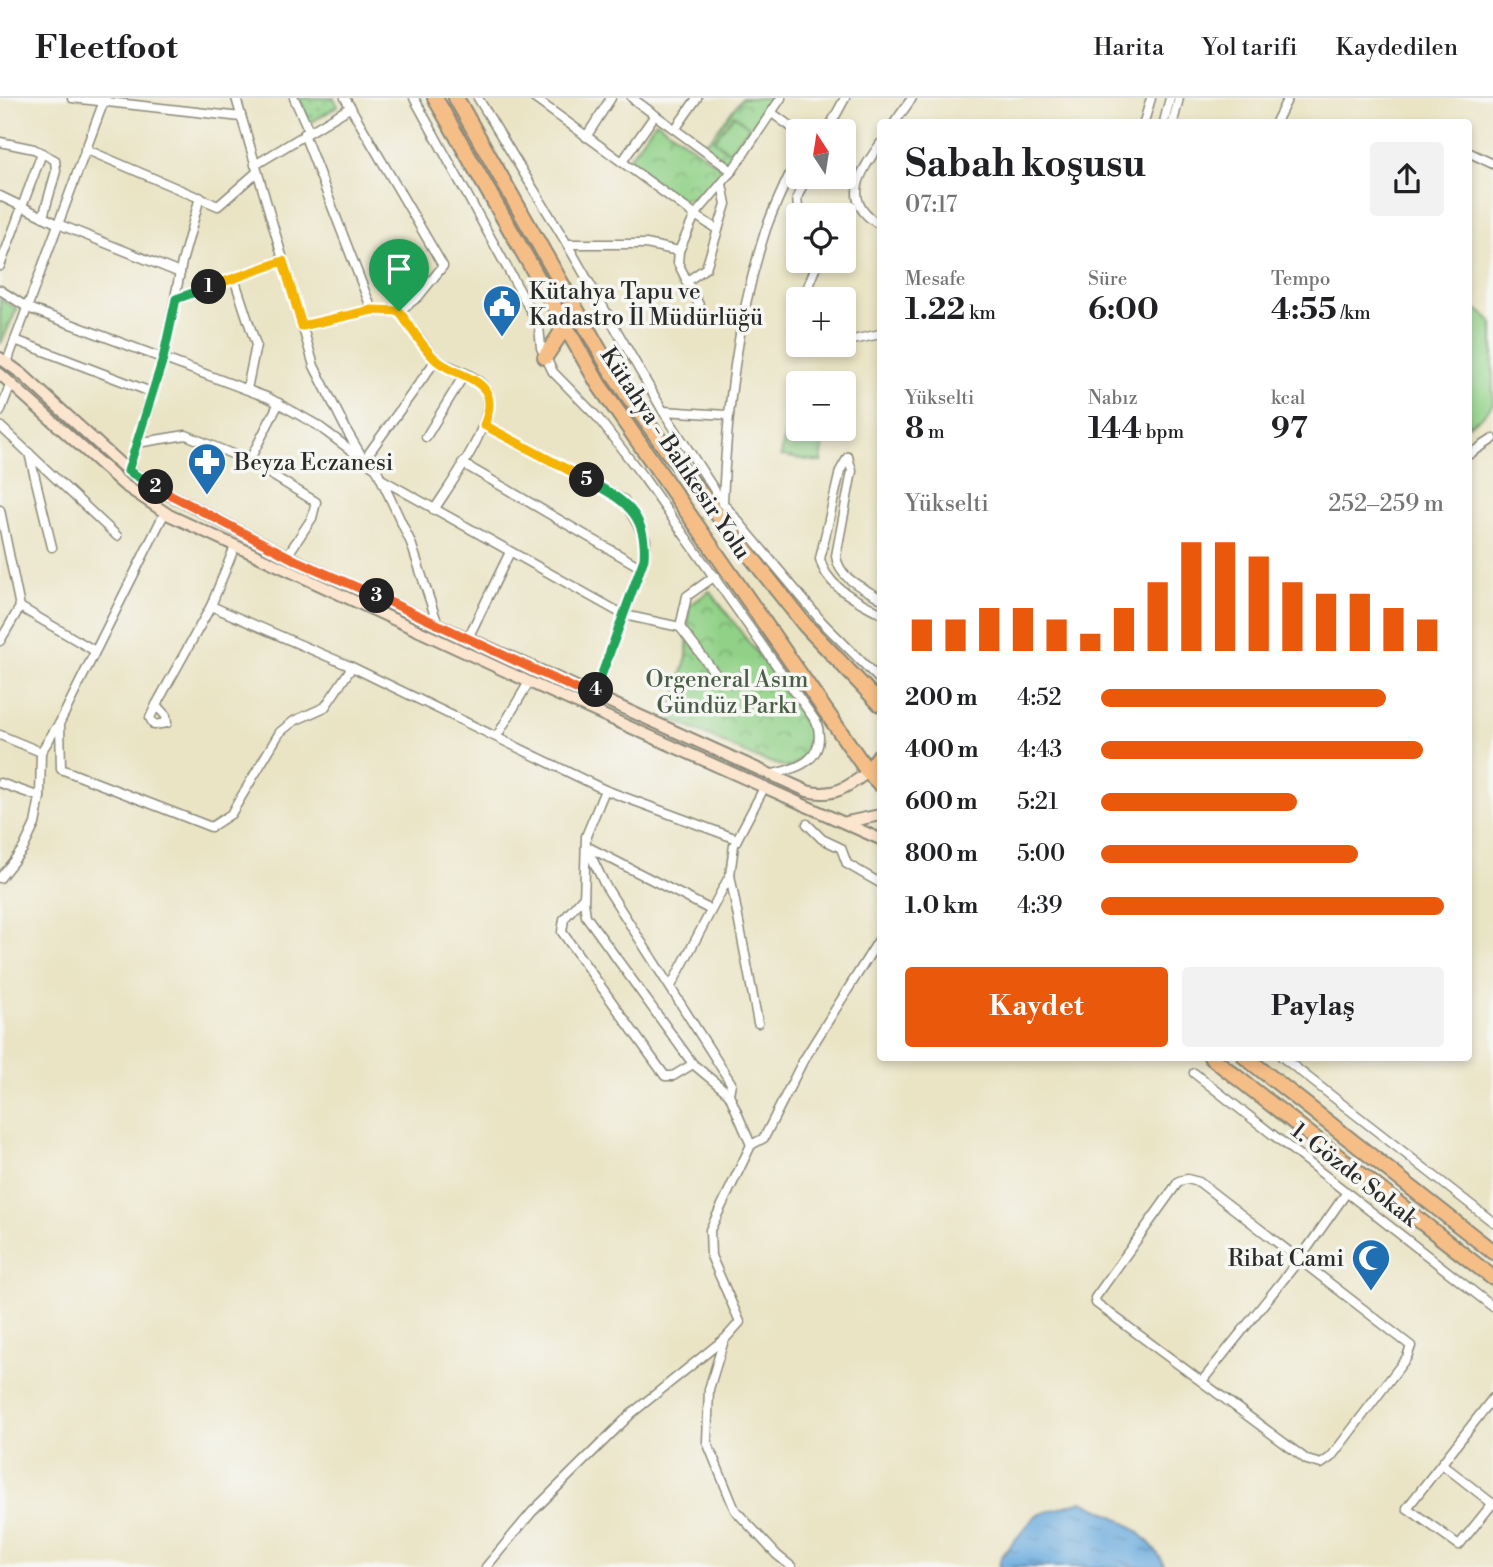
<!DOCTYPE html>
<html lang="tr">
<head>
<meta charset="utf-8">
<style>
  :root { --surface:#fff; --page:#f2f2f2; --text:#202124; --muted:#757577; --line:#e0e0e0; --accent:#ea580c }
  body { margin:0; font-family:"Libre Bodoni",serif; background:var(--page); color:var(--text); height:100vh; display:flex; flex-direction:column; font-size:26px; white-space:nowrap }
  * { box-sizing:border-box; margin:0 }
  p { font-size:23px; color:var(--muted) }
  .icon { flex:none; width:38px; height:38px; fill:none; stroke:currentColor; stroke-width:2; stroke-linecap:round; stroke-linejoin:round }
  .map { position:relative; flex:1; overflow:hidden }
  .panel { position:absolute; left:877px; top:21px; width:595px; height:942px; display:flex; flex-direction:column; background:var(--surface); border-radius:7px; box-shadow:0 4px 10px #0003 }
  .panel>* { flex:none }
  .needle { width:46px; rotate:348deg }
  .fabs { position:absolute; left:786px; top:21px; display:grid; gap:14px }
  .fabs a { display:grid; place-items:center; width:70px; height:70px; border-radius:7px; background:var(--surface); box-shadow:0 4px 10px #0003; font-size:35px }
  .pin { position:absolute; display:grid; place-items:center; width:60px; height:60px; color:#fff; margin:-72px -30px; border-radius:50% 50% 50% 0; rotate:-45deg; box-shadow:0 0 7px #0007 }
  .pin .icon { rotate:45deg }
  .km { position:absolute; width:35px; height:35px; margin:-18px; border-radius:50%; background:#222; color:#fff; font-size:19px; line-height:35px; text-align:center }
  .round { display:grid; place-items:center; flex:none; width:74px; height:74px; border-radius:7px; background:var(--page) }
  .head { display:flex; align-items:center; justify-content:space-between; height:119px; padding:0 28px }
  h1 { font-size:38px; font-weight:700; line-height:52px }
  .stats { display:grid; grid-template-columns:repeat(3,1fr); gap:10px; height:119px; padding:7px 28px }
  .stats div { display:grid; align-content:center }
  .stats b { font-size:30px; font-weight:700 }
  .stats small { font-size:19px; font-weight:400 }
  .stats p { font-size:19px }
  .chart { height:196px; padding:14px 28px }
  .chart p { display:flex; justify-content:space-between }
  .chart svg { width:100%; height:126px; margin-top:7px; stroke:var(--accent); stroke-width:6 }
  .primary-button { display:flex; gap:14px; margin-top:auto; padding:14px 28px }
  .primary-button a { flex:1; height:80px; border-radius:7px; background:var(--accent); color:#fff; font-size:28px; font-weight:700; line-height:80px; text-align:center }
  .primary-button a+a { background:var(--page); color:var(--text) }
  ul { padding:0 28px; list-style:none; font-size:23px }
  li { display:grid; grid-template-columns:112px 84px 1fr; align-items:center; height:52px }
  li i { height:18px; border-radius:9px; background:var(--accent) }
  header { display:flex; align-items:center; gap:42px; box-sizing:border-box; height:98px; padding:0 35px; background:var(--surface); border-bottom:2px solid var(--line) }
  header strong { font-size:33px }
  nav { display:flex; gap:38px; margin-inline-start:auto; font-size:24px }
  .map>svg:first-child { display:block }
  .grass { fill:url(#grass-dots); stroke:#5e7e59; stroke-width:2 }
  .park { fill:url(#park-crowns); stroke:#5e7e59; stroke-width:2 }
  .pitch { fill:#91d187; stroke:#5e7e59; stroke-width:2 }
  .water { fill:url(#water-ripples); stroke:#4b6b84; stroke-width:2 }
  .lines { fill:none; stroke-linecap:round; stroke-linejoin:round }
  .minor-casing { stroke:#8a8878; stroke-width:11 }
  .secondary-casing { stroke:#8a8878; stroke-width:14 }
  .trunk-casing { stroke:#8a8878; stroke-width:18 }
  .minor { stroke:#fff; stroke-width:8 }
  .secondary { stroke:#fbe5cf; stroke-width:10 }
  .trunk { stroke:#f6be87; stroke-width:14 }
  .split-1-casing { stroke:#fff; stroke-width:14 }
  .split-2-casing { stroke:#fff; stroke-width:14 }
  .split-3-casing { stroke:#fff; stroke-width:14 }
  .split-4-casing { stroke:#fff; stroke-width:14 }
  .split-5-casing { stroke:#fff; stroke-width:14 }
  .split-6-casing { stroke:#fff; stroke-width:14 }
  .split-1 { stroke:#f5b400; stroke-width:9 }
  .split-2 { stroke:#22a559; stroke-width:9 }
  .split-3 { stroke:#f0652b; stroke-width:9 }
  .split-4 { stroke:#f0652b; stroke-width:9 }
  .split-5 { stroke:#22a559; stroke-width:9 }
  .split-6 { stroke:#f5b400; stroke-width:9 }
  .labels { text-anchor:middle; stroke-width:7; stroke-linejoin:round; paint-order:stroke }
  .poi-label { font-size:23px; fill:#2b2b2b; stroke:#f6f6f2; text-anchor:start }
  .street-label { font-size:23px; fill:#2b2b2b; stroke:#f6f6f2 }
  .park-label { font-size:23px; fill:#4a5d47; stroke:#f6f6f2 }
</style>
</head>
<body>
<header>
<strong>Fleetfoot</strong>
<nav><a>Harita</a><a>Yol tarifi</a><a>Kaydedilen</a></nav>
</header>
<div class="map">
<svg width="1493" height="1469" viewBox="0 0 1493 1469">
  <defs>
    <pattern id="grass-dots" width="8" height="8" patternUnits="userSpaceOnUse" patternTransform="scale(1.75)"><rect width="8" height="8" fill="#91d187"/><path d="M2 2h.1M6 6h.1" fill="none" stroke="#77aa6f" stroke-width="1.8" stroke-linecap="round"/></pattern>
    <pattern id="park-crowns" width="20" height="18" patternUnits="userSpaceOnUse" patternTransform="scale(1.75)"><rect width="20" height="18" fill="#91d187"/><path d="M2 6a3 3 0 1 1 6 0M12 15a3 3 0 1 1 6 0" fill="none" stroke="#77aa6f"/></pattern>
    <pattern id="water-ripples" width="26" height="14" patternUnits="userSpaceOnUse" patternTransform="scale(1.75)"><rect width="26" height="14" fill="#6babde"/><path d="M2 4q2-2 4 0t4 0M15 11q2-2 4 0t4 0" fill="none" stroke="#588bb4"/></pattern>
  </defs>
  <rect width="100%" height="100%" fill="#f6f6f2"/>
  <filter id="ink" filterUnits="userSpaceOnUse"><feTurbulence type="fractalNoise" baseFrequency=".0143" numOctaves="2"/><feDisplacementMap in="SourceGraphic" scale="14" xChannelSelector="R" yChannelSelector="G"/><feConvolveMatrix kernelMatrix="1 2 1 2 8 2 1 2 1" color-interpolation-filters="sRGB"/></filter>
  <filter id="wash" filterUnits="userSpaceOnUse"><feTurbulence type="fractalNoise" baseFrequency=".00686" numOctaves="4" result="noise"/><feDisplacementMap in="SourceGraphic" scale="28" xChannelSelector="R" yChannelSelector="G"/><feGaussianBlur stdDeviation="1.57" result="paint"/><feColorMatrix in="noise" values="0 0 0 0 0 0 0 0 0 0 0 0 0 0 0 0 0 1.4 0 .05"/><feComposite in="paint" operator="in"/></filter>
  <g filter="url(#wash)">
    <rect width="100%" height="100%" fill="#eae4c5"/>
    <!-- grass -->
    <polygon class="grass" points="299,0 334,0 338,8 310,25"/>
    <!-- park -->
    <g class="park">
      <polygon points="742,0 774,0 728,64 703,46 712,39"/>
      <polygon points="656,23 719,68 721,75 701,98 681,102 627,63"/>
      <polygon points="0,201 17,211 1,245 0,245"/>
      <path d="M710,493L813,629C814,651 807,659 788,670L754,659L669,620L687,558L689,508Z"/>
    </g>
    <!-- pitch -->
    <g class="pitch">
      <polygon points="734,17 749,29 729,54 714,42"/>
      <polygon points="1468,207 1483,215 1493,226 1493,306 1481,320 1468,327"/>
      <polygon points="785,335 824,342 821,364 781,358"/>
    </g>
    <!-- water -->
    <path class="water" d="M1082,1403C1115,1417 1150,1434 1165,1469H999L1001,1459L1036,1417Z"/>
  </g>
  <g filter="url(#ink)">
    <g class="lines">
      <!-- minor casing -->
      <g class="minor-casing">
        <g id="minor">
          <polyline points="72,0 241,19"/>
          <polyline points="236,0 314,268 348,335 364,362 376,370 411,445 437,524"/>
          <polyline points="294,0 309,33"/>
          <path d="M414,0L539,228L541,250L553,274L598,320L644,380L817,625C827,663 798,670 769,677"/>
          <polyline points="478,0 567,146 663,313 723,405 823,525 880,582"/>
          <polyline points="534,0 695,117 679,153 678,165 706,221 741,225"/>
          <polyline points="772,15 798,34"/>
          <polyline points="655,17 732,73"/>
          <polyline points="895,24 912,0"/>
          <polyline points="1144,24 1151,0"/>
          <polyline points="1164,24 1170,0"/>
          <polyline points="1173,24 1179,0"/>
          <polyline points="1276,24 1288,0"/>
          <polyline points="676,30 697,0"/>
          <polyline points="827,33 845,0"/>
          <polyline points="304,36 372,212"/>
          <polyline points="586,39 611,0"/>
          <polyline points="0,44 34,51 55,62 56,73 43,119"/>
          <path d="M880,46C860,75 840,104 880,127"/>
          <polyline points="85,51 218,108 257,74"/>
          <polyline points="1468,54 1493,66"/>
          <polyline points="622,64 655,17 632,0"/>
          <polyline points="255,67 351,9"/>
          <polyline points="806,79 797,100 798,110 808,117"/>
          <polyline points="0,98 58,126 180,175"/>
          <polyline points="718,132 695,117 732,73 781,0"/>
          <polyline points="567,146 646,146 679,153"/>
          <polyline points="0,168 42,55"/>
          <polyline points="234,180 256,247 247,291"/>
          <polyline points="686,184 706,170 726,106 722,86"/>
          <path d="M0,192L28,210L269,300L317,327L364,362L436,262C449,269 476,276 484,289C502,318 450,386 434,412"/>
          <polyline points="176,201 283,163"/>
          <polyline points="803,201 818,163"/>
          <polyline points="399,213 436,262"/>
          <polyline points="798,213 795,235 798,239"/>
          <polyline points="302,228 372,212 399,213 418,199 443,168 345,0"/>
          <polyline points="15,242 151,294"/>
          <polyline points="844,244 880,236"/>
          <polyline points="808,247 828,247"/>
          <polyline points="7,264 105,0"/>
          <polyline points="663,313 727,317"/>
          <polyline points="0,314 11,285"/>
          <polyline points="484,327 624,402 646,442 644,461 593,599"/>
          <polyline points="0,328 117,438"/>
          <polyline points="426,339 464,277"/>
          <polyline points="137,345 186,337 249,363 316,404 312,420 287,458"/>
          <polyline points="29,355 52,449"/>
          <polyline points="1468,357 1493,341"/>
          <path d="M848,359L840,373L820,461C826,489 857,502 880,515"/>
          <path d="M848,359L852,373L836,458C839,481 862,489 880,500"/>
          <polyline points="249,363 279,305"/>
          <polyline points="462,365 640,469"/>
          <polyline points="128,373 163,261 182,164 200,99"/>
          <polyline points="383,382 624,517 680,529"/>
          <path d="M723,405C727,312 737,220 766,131C775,106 787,82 798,58"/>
          <polyline points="0,412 20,509 0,543"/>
          <polyline points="165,414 60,624 61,671 211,729 231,716 280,634 294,623 325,609 352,569"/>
          <polyline points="715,478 687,498 680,529 718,579"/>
          <polyline points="211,508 352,569 605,692 737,741"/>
          <polyline points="20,509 95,553"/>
          <polyline points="469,538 510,454"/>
          <polyline points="156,607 166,618 167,625 154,627 150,620 156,607 211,508 235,448"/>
          <polyline points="0,637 41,654"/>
          <polyline points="497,638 529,584"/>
          <polyline points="0,685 40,699"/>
          <polyline points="605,692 586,738 584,804 586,818 693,966 729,996 751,1047 764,1040 803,963 880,840"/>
          <polyline points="807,726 822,741 841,750 847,766 880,785"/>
          <polyline points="0,780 23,751 35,726 40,699 41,654 58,627"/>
          <polyline points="584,798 564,821 562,834 665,978 673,978 693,966"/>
          <polyline points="711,812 586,748 605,787 731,985 729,996"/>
          <polyline points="671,888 730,777"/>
          <polyline points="758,925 730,777 734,747 765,688"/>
          <polyline points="1282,959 1493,1124"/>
          <polyline points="1194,975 1493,1209"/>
          <polyline points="751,1047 710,1132 711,1158 740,1224 724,1242 709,1291 707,1344 735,1412 777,1457 792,1469"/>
          <polygon points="1187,1081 1199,1084 1411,1248 1407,1259 1331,1359 1321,1366 1307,1362 1096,1205 1095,1200 1179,1083"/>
          <polyline points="1202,1283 1299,1162 1347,1094"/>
          <polyline points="1493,1300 1407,1410 1459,1447 1493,1405"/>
          <polyline points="1442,1366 1493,1406"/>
          <polyline points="486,1469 532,1414 632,1315 723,1242"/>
        </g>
      </g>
      <!-- secondary casing -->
      <g class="secondary-casing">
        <g id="secondary">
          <path d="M0,260L22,276L128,373L157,390L295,462L807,693C833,700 848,689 868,674"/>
          <polyline points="0,276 124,387 169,417 529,584 880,741"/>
          <polyline points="847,724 880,717"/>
        </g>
      </g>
      <!-- trunk casing -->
      <g class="trunk-casing">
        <g id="trunk">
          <polyline points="435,0 599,287 868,674 880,686"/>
          <polyline points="456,0 614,278 668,354 805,527 880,606"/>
          <polyline points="545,259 561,235 560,224"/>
          <polyline points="868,674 880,657"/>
          <polyline points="1211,959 1493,1180"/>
          <polyline points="1245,959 1493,1154"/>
        </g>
      </g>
      <!-- minor -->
      <use href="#minor" class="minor"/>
      <!-- secondary -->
      <use href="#secondary" class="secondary"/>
      <!-- trunk -->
      <use href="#trunk" class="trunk"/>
    </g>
  </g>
  <g class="lines" filter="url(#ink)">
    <!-- split-1 casing -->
    <g class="split-1-casing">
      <polyline id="split-1" points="209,189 283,163 302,228 372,212 399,213"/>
    </g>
    <!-- split-2 casing -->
    <g class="split-2-casing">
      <polyline id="split-2" points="156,389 128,373 163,261 176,201 209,189"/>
    </g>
    <!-- split-3 casing -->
    <g class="split-3-casing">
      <polyline id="split-3" points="156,389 295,462 377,498"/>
    </g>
    <!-- split-4 casing -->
    <g class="split-4-casing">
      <polyline id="split-4" points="377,498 593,599 596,592"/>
    </g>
    <!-- split-5 casing -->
    <g class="split-5-casing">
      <path id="split-5" d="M587,382C623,401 648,416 644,461L596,592"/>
    </g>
    <!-- split-6 casing -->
    <g class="split-6-casing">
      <path id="split-6" d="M399,213C410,228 422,249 436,262C460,282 504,279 484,327L587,382"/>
    </g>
    <!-- split-1 -->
    <use href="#split-1" class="split-1"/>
    <!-- split-2 -->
    <use href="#split-2" class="split-2"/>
    <!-- split-3 -->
    <use href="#split-3" class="split-3"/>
    <!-- split-4 -->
    <use href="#split-4" class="split-4"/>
    <!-- split-5 -->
    <use href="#split-5" class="split-5"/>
    <!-- split-6 -->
    <use href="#split-6" class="split-6"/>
  </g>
  <!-- icons -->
  <defs>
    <g id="civic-pin" transform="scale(2.0125)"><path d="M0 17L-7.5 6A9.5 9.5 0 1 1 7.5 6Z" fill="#1f6fb2" stroke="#f6f6f2"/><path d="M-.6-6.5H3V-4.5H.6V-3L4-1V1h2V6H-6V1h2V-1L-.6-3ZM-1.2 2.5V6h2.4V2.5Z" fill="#fff"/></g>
    <g id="pharmacy-pin" transform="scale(2.0125)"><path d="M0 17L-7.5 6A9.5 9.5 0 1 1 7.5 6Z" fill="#1f6fb2" stroke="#f6f6f2"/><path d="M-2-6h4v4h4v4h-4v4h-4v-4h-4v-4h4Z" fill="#fff"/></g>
    <g id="mosque-pin" transform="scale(2.0125)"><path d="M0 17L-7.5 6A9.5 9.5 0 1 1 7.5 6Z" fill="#1f6fb2" stroke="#f6f6f2"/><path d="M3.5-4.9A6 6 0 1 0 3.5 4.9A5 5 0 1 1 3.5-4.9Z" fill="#fff"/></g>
  </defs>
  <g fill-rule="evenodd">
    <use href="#civic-pin" x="502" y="206"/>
    <use href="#pharmacy-pin" x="207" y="364"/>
    <use href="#mosque-pin" x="1371" y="1160"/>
  </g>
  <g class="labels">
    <!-- poi labels -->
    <g class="poi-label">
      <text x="529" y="201">Kütahya Tapu ve<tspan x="529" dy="26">Kadastro İl Müdürlüğü</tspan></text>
      <text x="234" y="372">Beyza Eczanesi</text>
      <text x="1344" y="1168" text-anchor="end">Ribat Cami</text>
    </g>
    <!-- street labels -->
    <g class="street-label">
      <text transform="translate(676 355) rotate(56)" y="8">Kütahya - Balıkesir Yolu</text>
      <text transform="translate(1355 1076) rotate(38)" y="8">1. Gözde Sokak</text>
    </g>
    <!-- park labels -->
    <g class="park-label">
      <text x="727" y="589">Orgeneral Asım<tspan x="727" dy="26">Gündüz Parkı</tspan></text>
    </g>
  </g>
</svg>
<div class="fabs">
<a><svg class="needle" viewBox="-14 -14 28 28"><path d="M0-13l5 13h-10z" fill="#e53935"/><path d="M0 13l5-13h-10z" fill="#757577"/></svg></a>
<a><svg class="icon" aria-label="locate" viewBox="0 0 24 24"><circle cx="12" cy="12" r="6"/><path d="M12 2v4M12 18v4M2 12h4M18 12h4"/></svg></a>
<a>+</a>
<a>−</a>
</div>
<div class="pin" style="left:399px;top:213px;background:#1e9e55"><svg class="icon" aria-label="arrive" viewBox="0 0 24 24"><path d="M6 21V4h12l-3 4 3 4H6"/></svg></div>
<b class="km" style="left:209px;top:189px">1</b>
<b class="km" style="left:156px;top:389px">2</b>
<b class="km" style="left:377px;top:498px">3</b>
<b class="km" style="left:596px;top:592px">4</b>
<b class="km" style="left:587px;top:382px">5</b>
<section class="panel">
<div class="head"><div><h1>Sabah koşusu</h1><p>07:17</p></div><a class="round"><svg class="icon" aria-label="share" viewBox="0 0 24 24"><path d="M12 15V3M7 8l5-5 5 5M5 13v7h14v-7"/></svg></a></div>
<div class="stats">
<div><p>Mesafe</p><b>1.22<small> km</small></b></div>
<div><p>Süre</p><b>6:00</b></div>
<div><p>Tempo</p><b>4:55<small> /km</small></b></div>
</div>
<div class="stats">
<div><p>Yükselti</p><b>8<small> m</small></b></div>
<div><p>Nabız</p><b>144<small> bpm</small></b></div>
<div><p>kcal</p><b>97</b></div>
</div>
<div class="chart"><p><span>Yükselti</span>252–259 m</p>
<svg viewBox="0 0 160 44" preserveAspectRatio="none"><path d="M5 44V33M15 44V33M25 44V29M35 44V29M45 44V33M55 44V38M65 44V29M75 44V20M85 44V6M95 44V6M105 44V11M115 44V20M125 44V24M135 44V24M145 44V29M155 44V33"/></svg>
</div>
<ul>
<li><b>200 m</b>4:52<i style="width:83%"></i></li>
<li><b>400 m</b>4:43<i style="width:94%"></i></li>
<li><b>600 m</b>5:21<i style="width:57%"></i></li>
<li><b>800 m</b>5:00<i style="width:75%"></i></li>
<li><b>1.0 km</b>4:39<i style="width:100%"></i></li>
</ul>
<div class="primary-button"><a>Kaydet</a><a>Paylaş</a></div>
</section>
</div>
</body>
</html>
